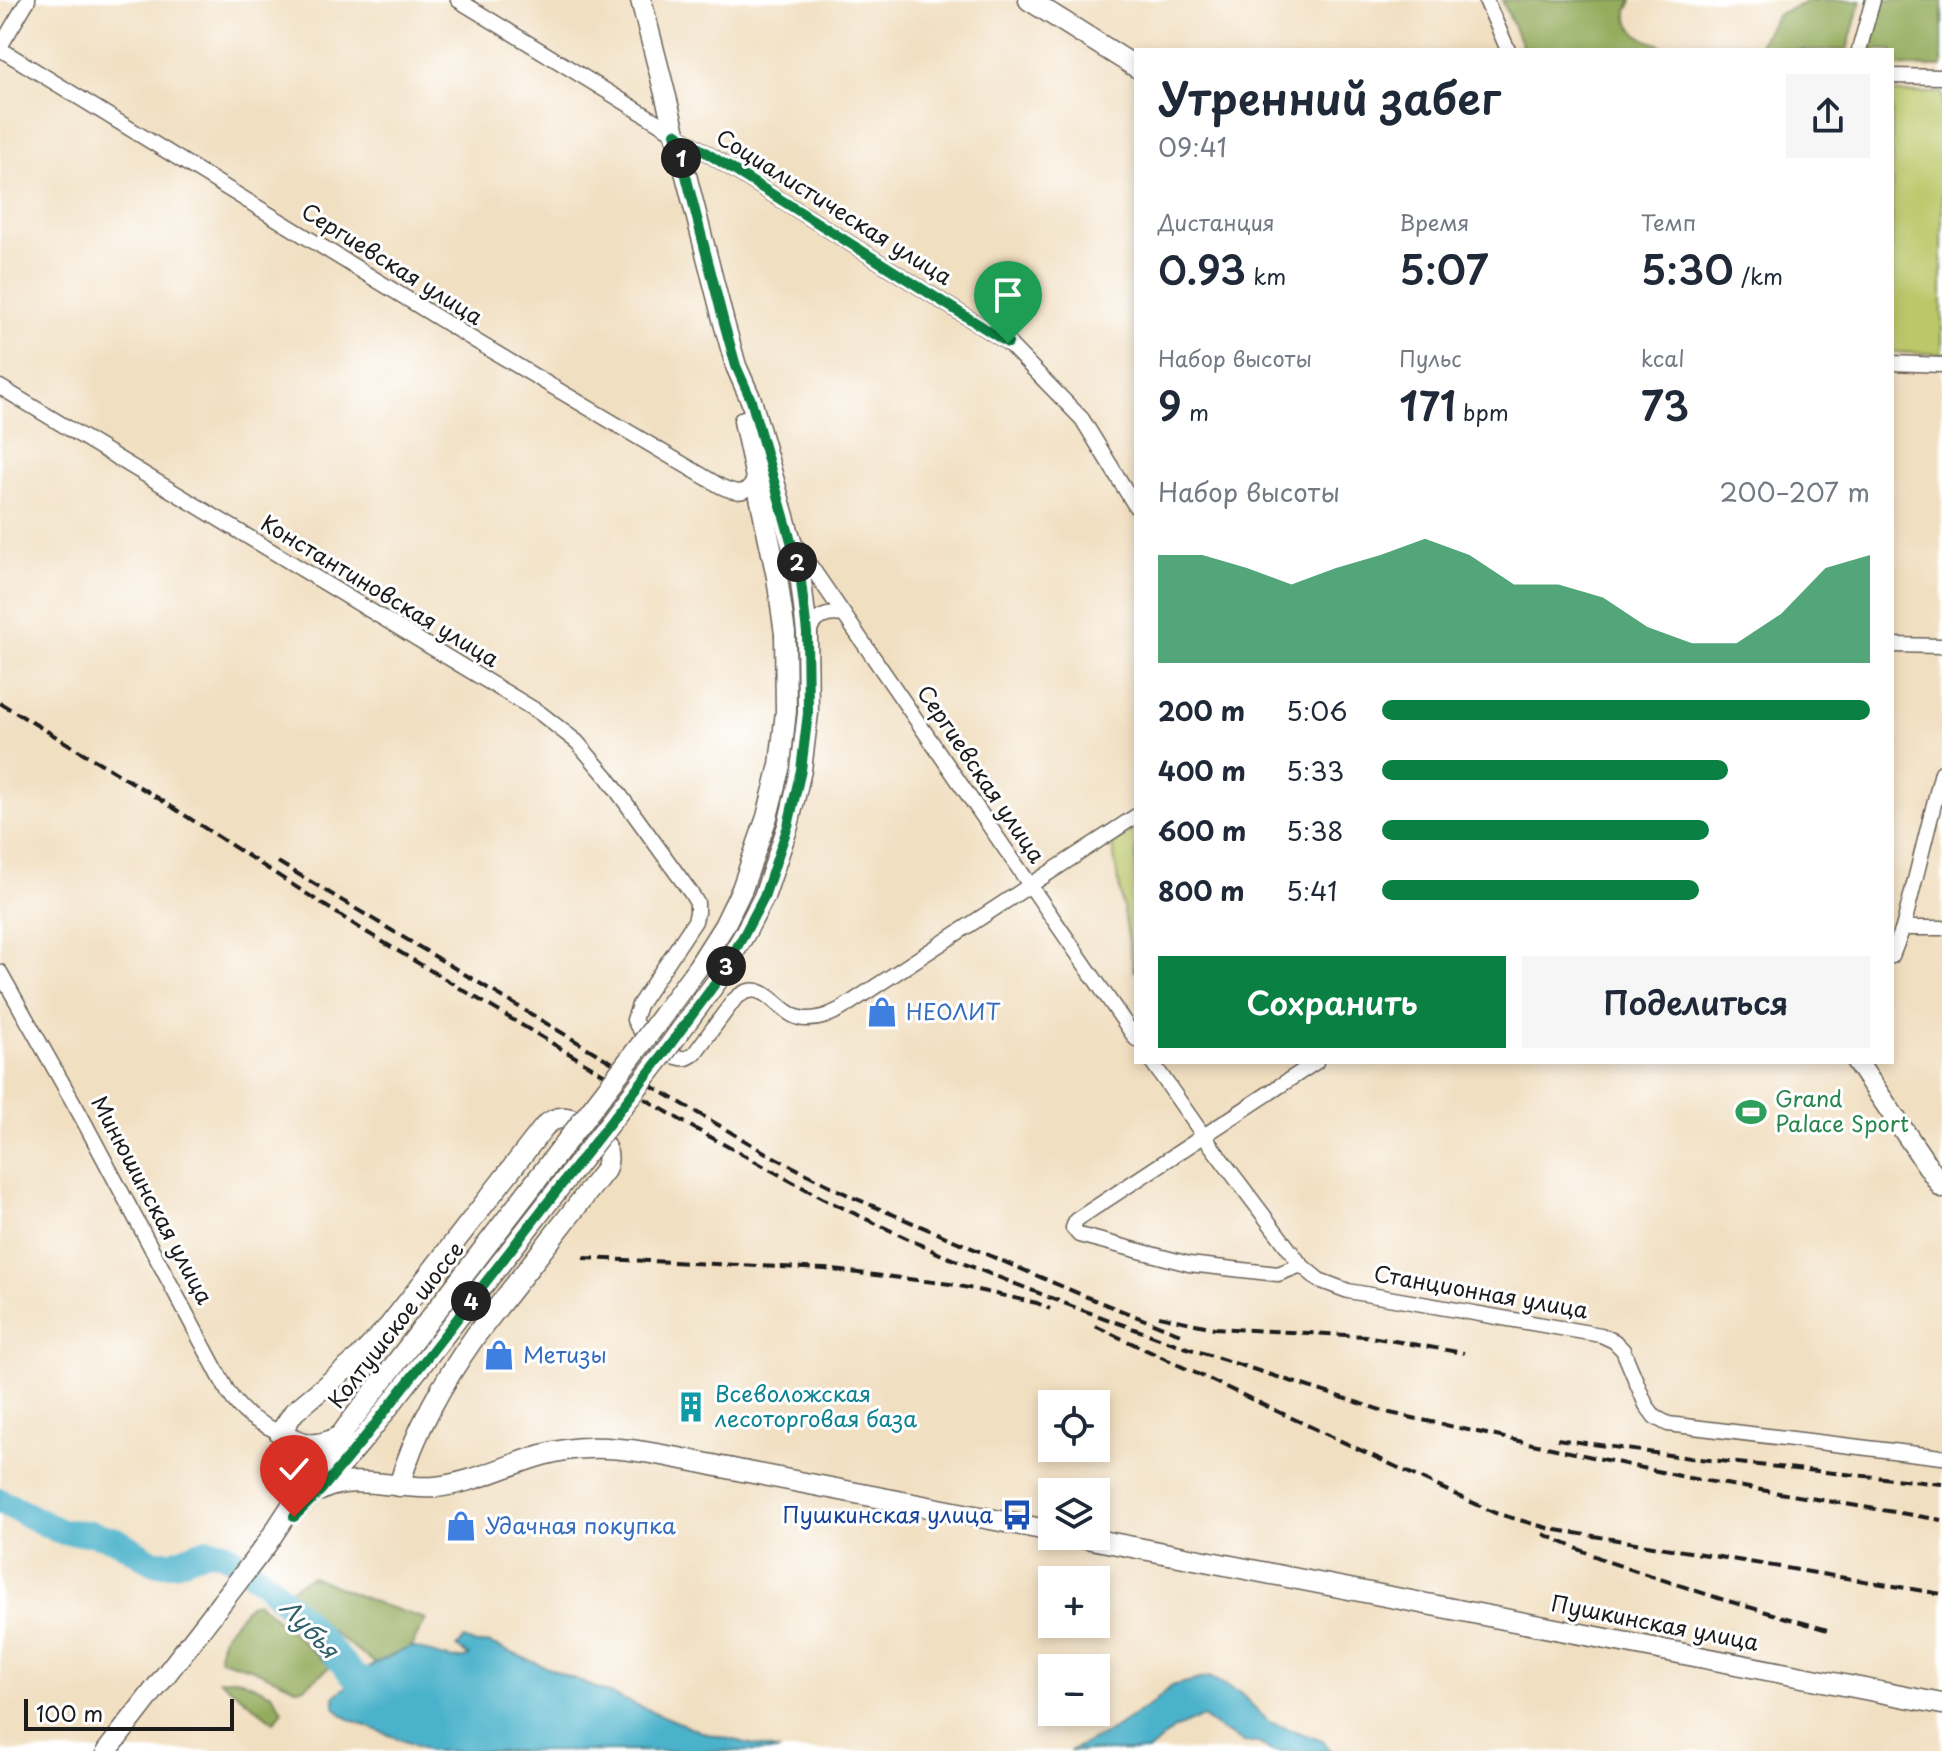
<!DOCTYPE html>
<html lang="ru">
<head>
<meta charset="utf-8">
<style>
  :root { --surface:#fff; --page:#f6f6f7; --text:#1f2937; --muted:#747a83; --accent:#0b8043 }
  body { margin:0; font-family:"Playpen Sans",sans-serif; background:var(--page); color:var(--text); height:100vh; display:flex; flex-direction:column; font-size:30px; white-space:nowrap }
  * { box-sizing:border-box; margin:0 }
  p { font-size:26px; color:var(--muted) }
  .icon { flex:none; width:44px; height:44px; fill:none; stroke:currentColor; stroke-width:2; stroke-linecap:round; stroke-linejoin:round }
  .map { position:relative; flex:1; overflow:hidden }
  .side { position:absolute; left:1134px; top:48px; width:760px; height:1016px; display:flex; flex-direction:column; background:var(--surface); border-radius:0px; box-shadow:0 4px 12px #0003 }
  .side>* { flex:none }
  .fabs { position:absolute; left:1038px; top:1390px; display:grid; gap:16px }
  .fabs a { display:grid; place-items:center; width:72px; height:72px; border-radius:0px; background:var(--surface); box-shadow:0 4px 12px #0003; font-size:40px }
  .scale { position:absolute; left:24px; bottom:20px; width:210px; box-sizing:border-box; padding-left:8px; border:4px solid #1c1c1c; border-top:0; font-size:22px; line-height:28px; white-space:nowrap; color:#1c1c1c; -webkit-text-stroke:6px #fff; paint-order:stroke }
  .pin { position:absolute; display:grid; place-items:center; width:68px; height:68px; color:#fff; margin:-82px -34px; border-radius:50% 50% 50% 0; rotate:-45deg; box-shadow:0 0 8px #0007 }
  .pin .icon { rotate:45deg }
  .km { position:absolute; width:40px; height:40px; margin:-20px; border-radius:50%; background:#222; color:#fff; font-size:22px; line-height:40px; text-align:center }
  .round { display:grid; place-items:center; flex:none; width:84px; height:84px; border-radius:0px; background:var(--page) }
  .overview { display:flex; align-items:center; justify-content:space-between; height:136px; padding:0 24px }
  h1 { font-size:44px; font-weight:600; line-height:60px }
  .figures { display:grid; grid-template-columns:repeat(3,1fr); gap:12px; height:136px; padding:8px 24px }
  .figures div { display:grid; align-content:center }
  .figures b { font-size:40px; font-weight:600 }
  .figures small { font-size:22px; font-weight:400 }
  .figures p { font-size:22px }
  .chart { height:224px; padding:16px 24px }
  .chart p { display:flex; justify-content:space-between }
  .chart svg { width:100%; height:144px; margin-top:8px; fill:var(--accent); opacity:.7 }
  .action { display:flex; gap:16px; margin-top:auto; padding:16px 24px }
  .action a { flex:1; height:92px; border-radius:0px; background:var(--accent); color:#fff; font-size:32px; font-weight:600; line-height:92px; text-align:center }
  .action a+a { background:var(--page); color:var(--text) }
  ul { padding:0 24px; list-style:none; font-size:26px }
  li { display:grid; grid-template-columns:128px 96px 1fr; align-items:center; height:60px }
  li i { height:20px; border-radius:10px; background:var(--accent) }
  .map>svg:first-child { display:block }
  .green { fill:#bbc769; stroke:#6c7242; stroke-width:2 }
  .forest { fill:#94ac5d; stroke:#58643c; stroke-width:2 }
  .water { fill:#4cb2cb; stroke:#346774; stroke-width:2 }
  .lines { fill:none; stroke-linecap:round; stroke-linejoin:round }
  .river { stroke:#4cb2cb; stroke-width:26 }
  .street-casing { stroke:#676056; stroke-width:17 }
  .secondary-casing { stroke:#676056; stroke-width:23 }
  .street { stroke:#fff; stroke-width:14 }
  .secondary { stroke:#fff; stroke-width:20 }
  .rail { stroke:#1c1c1c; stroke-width:4; stroke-dasharray:12 6; stroke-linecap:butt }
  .secondary-bridge-casing { stroke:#676056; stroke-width:23; stroke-linecap:butt }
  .secondary-bridge { stroke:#fff; stroke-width:20 }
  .route-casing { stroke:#fff; stroke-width:16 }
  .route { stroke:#0b8043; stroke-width:10 }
  .labels { text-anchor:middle; stroke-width:6; stroke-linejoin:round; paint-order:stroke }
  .street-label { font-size:22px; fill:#1c1c1c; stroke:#fff }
  .shop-label { font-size:22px; fill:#366cbe; stroke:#fff; text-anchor:start }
  .leisure-label { font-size:22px; fill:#27864d; stroke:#fff; text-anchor:start }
  .culture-label { font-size:22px; fill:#0d838f; stroke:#fff; text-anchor:start }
  .transit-label { font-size:22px; fill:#164399; stroke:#fff; text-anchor:end }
  .water-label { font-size:24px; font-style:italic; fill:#32606b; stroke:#fff }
</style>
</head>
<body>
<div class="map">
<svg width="1942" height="1751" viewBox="0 0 1942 1751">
  <rect width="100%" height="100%" fill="#fff"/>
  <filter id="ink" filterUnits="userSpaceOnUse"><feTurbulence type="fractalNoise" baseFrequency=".0125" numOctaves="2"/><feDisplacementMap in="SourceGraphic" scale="16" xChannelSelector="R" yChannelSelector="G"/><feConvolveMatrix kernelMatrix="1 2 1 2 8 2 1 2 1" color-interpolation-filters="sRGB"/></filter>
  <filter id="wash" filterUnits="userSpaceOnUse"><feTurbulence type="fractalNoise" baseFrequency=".006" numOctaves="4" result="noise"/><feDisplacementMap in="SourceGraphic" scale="32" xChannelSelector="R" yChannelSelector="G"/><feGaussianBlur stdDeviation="1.8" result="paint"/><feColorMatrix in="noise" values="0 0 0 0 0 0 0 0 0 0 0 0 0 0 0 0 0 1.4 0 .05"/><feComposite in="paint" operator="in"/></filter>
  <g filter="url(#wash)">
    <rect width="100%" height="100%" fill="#f1dfc1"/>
    <!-- green -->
    <g class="green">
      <polygon points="1892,93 1942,93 1942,354 1892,352"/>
      <polygon points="1136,828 1136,972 1134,971 1112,844"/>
    </g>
    <!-- forest -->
    <g class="forest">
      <path d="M1502,0H1632C1632,2 1627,10 1627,12C1626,23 1636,34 1645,39C1654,44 1659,41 1667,50H1524Z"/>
      <path d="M1808,0H1861L1847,50H1755C1762,41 1771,22 1778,15C1787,7 1800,8 1808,0Z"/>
      <polygon points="1884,0 1942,0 1942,67 1892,66 1892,50 1870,50"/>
      <polygon points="311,1576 382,1605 426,1619 411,1647 375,1663 341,1639 285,1592"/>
      <path d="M258,1602L330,1667L305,1687L296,1688L253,1669L220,1659C215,1637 237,1620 250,1604Z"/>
      <polygon points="237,1678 272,1694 283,1711 274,1722 220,1680"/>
    </g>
    <!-- water -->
    <g class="water">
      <path d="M464,1639L476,1644L488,1643L704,1733L780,1751H429L354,1721L343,1716L334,1706L335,1696L375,1663L411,1647C429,1650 453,1665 469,1656L457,1647Z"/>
      <polygon points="1209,1677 1240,1693 1269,1722 1323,1741 1331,1751 1272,1751 1258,1743 1243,1742 1224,1732 1202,1717 1174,1729 1149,1751 1070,1751 1112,1730 1153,1703 1171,1686"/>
    </g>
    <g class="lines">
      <!-- river -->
      <polyline class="river" points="0,1501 61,1532 91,1533 117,1540 154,1563 173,1563 207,1550 224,1553 266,1583 300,1616 356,1678 388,1686"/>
    </g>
  </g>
  <g filter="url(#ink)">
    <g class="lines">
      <!-- street casing -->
      <g class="street-casing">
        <g id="street">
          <polyline points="458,0 675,133 1008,343 1082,419 1136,507"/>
          <polyline points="1486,0 1508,50"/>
          <polyline points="0,47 28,0"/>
          <path d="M0,49L479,343L720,486C736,494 751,496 755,475"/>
          <polyline points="1859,50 1873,0"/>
          <polyline points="1892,76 1942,77"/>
          <polyline points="1892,363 1942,365"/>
          <path d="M0,387L540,713L577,742L607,777L691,893L697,903V913L695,921L639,1005L634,1020C640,1034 666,1056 681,1058C687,1059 689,1057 694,1054L734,1000C764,971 777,1017 805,1019C819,1020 829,1015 841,1009L1136,816"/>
          <polyline points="796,545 1136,1039"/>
          <path d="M807,633C816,617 826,612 844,615"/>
          <polyline points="1892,645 1942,646"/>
          <polyline points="1903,928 1942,928"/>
          <polyline points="1892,956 1903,928 1942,772"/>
          <path d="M0,972L81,1116L228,1392C244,1416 254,1420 280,1433"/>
          <polyline points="1152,1062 1203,1135 1301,1265"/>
          <polyline points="1316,1062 1076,1220 1073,1228 1079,1235 1189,1264 1278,1274 1301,1265 1319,1280 1348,1291 1601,1335 1614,1341 1623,1350 1646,1405 1655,1417 1668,1424 1942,1457"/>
        </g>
      </g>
      <!-- secondary casing -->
      <g class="secondary-casing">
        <g id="secondary">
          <polyline points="641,0 724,323 736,366 751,400 800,573 807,633"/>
          <polyline points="1029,0 1136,67"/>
          <polyline points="744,421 777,577 785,634"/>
          <polyline points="1857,1062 1942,1187"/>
          <path d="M280,1433L294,1412L359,1358L390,1325L544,1127C560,1111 575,1118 590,1131C604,1142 612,1153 605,1170L476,1335C443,1382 415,1430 399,1486"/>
          <path d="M280,1433C303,1444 316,1450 340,1436"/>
          <polyline points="322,1488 365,1437"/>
          <path d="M321,1490C353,1473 399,1490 435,1487C487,1482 531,1449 587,1448C638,1446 698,1463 748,1472C850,1492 951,1512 1052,1531"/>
          <polyline points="1076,1536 1942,1704"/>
          <polyline points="107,1751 266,1545 309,1479 349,1424"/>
        </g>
      </g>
      <!-- street -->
      <use href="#street" class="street"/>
      <!-- secondary -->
      <use href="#secondary" class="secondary"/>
      <!-- rail -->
      <g class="rail">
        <polyline points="0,703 158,798 363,930 692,1127 822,1198 942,1255 1074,1307 1184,1347 1390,1413 1689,1478 1942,1520"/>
        <polyline points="278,862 599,1055 766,1153 852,1197 1087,1297 1183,1335"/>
        <polyline points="583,1258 825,1269 950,1284 1037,1303 1050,1309"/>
        <polyline points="1159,1316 1214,1328 1365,1336 1464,1353"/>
        <polyline points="1095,1326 1495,1513 1551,1529 1942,1594"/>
        <polyline points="1557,1439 1690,1458 1942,1484"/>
        <polyline points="1543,1534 1609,1562 1718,1598 1831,1631"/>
      </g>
      <!-- secondary-bridge casing -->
      <g class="secondary-bridge-casing">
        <g id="secondary-bridge">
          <polyline points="349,1424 643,1042 698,967 724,926 742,889 767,817 780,765 786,711 785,634"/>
          <polyline points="365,1437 661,1057 717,981 744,935 764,897 788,826 801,770 808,713 807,633"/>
        </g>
      </g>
      <!-- secondary-bridge -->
      <use href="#secondary-bridge" class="secondary-bridge"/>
    </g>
  </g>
  <g class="lines" filter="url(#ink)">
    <!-- route casing -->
    <g class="route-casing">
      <polyline id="route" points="294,1517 321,1490 365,1437 661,1057 717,981 744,935 764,897 788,826 801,770 808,713 807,633 800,573 751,400 736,366 724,323 675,133 1008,343"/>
    </g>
    <!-- route -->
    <use href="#route" class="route"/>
  </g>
  <!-- icons -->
  <defs>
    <g id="shop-bare" transform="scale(2.4)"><path d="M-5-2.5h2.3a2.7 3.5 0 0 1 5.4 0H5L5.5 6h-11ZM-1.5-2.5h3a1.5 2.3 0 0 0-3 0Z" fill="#3f7fe0" stroke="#fff" stroke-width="2.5" paint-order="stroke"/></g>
    <g id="stadium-bare" transform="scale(2.4)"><path d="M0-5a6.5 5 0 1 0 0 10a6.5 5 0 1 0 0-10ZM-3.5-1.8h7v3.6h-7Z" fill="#2e9e5b" stroke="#fff" stroke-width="2.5" paint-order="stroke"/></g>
    <g id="building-bare" transform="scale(2.4)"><path d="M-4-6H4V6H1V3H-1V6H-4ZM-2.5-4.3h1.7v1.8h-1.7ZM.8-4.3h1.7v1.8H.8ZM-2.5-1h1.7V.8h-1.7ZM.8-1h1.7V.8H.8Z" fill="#0f9aa8" stroke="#fff" stroke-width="2.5" paint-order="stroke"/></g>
    <g id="bus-bare" transform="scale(2.4)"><path d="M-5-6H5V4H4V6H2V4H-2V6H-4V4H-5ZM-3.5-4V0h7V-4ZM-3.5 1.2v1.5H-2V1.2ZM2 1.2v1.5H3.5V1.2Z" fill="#1a4fb4" stroke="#fff" stroke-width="2.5" paint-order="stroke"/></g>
  </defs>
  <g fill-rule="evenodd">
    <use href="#shop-bare" x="882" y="1012"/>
    <use href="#stadium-bare" x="1751" y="1112"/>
    <use href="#shop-bare" x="499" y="1355"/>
    <use href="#building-bare" x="691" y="1407"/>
    <use href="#bus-bare" x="1017" y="1515"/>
    <use href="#shop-bare" x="461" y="1526"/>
  </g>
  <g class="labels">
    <!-- street labels -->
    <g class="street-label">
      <text transform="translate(834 207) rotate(32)" y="8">Социалистическая улица</text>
      <text transform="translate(392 264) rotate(32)" y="8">Сергиевская улица</text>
      <text transform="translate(380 591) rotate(31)" y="8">Константиновская улица</text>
      <text transform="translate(981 774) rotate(56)" y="8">Сергиевская улица</text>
      <text transform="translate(152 1200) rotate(62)" y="8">Минюшинская улица</text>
      <text transform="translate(1481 1292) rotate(10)" y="8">Станционная улица</text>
      <text transform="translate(396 1325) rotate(-52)" y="8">Колтушское шоссе</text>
      <text transform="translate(1655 1623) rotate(11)" y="8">Пушкинская улица</text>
    </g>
    <!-- shop labels -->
    <g class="shop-label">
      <text x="906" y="1020">НЕОЛИТ</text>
      <text x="523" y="1363">Метизы</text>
      <text x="485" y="1534">Удачная покупка</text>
    </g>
    <!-- leisure labels -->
    <g class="leisure-label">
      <text x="1775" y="1107">Grand<tspan x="1775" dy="25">Palace Sport</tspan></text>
    </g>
    <!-- culture labels -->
    <g class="culture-label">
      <text x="715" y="1402">Всеволожская<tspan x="715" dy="25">лесоторговая база</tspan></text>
    </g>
    <!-- transit labels -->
    <g class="transit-label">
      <text x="993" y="1523">Пушкинская улица</text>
    </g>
    <!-- water labels -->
    <g class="water-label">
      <text transform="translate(309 1629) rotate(46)" y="8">Лубья</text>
    </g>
  </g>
</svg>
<div class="fabs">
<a><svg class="icon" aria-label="locate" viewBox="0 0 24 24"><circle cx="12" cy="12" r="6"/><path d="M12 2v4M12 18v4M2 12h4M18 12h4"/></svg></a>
<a><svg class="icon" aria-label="layers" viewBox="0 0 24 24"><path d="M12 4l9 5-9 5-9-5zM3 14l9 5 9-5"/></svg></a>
<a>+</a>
<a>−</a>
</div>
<div class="scale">100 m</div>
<div class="pin" style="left:1008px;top:343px;background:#1e9e55"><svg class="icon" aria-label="arrive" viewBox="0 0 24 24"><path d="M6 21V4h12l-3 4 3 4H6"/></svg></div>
<div class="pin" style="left:294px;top:1517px;background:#d93025"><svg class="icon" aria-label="check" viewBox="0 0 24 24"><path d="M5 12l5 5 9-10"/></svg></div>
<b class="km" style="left:681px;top:158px">1</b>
<b class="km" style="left:797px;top:562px">2</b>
<b class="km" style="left:726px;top:966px">3</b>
<b class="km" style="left:471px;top:1301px">4</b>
<section class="side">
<div class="overview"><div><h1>Утренний забег</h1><p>09:41</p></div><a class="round"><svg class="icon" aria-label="share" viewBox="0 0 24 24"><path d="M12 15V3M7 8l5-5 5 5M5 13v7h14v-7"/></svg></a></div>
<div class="figures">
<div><p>Дистанция</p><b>0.93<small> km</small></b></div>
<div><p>Время</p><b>5:07</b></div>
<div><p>Темп</p><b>5:30<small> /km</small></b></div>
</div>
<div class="figures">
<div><p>Набор высоты</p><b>9<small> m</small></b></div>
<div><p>Пульс</p><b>171<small> bpm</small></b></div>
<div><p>kcal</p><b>73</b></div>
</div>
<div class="chart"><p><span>Набор высоты</span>200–207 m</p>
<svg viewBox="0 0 160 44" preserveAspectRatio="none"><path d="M0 44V11L10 11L20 15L30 20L40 15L50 11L60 6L70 11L80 20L90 20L100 24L110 33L120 38L130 38L140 29L150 15L160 11V44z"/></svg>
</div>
<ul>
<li><b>200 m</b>5:06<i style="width:100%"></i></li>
<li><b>400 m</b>5:33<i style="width:71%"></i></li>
<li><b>600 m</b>5:38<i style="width:67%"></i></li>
<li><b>800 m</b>5:41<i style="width:65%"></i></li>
</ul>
<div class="action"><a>Сохранить</a><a>Поделиться</a></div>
</section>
</div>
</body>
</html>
